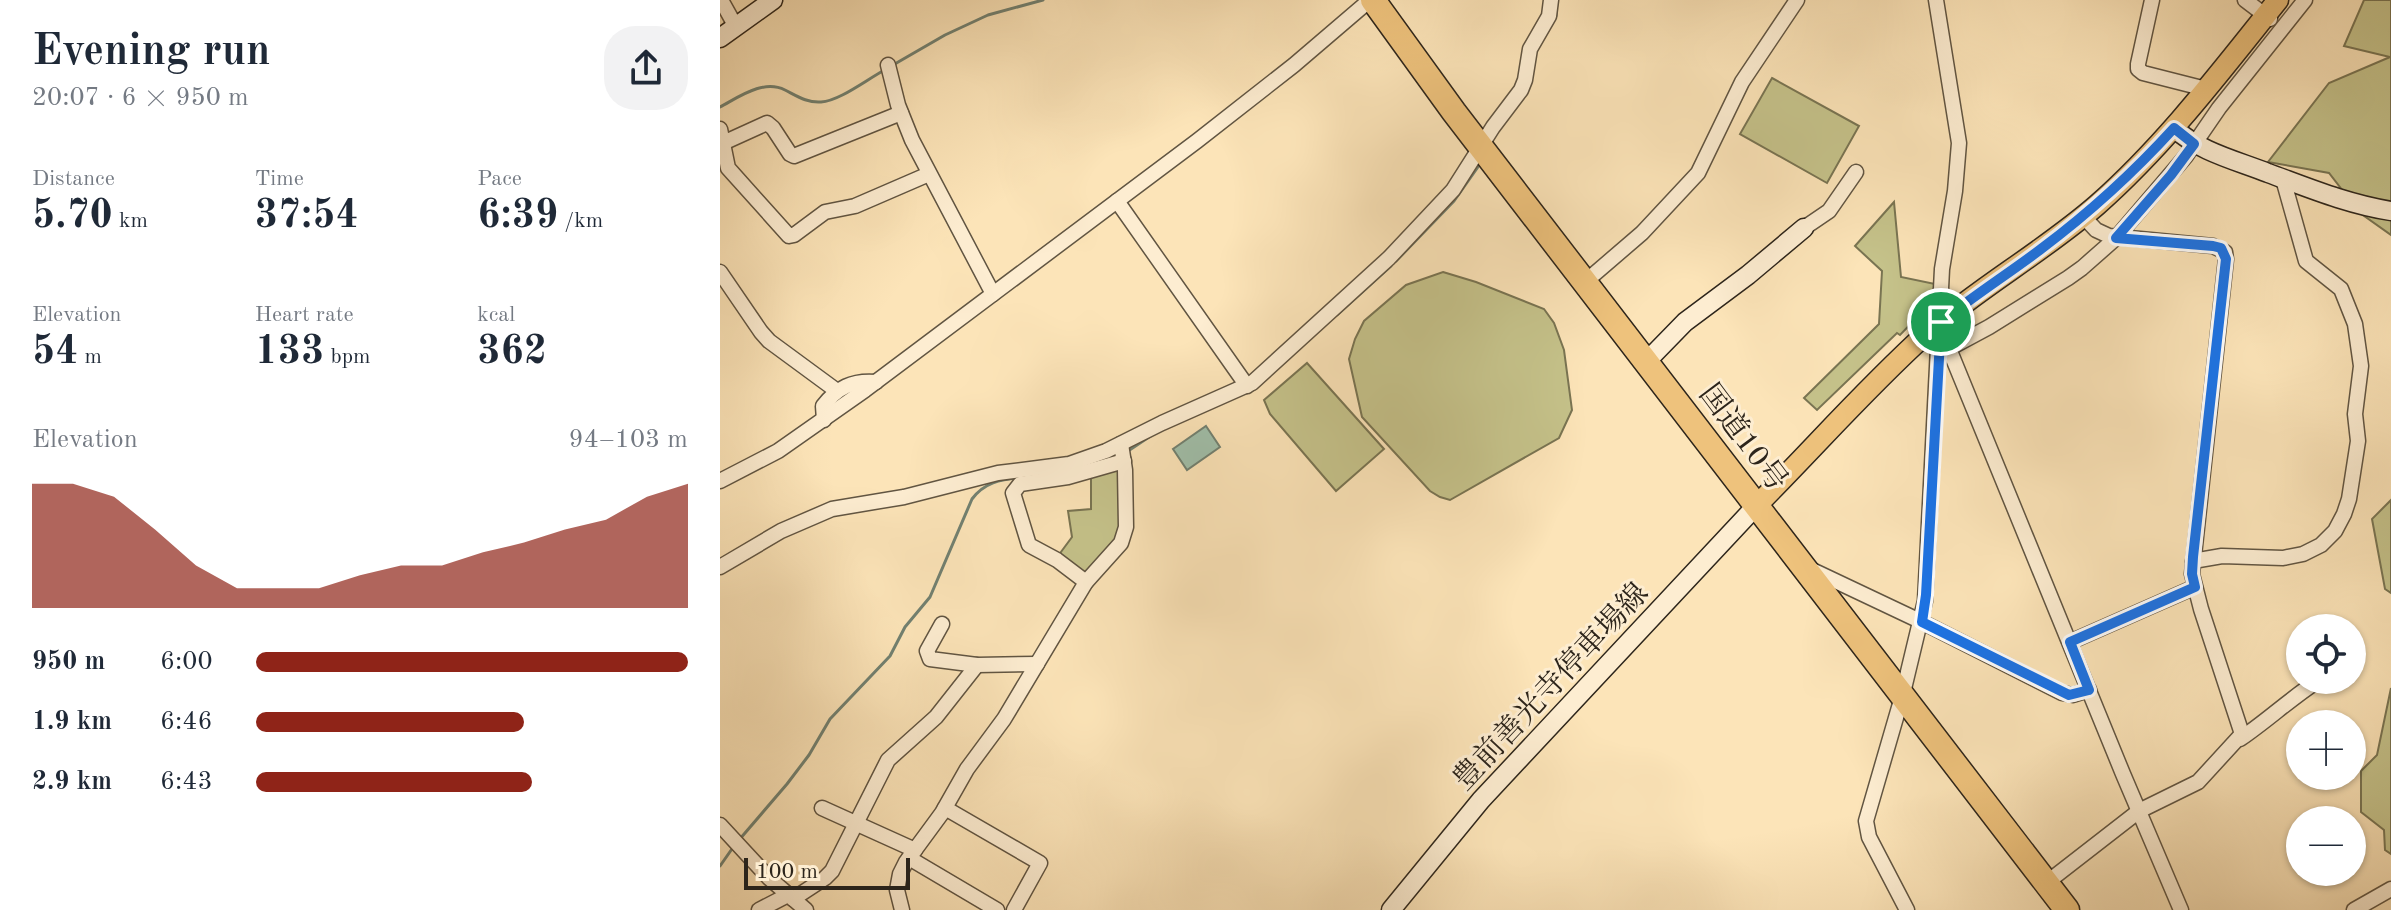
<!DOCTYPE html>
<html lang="en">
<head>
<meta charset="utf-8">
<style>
  :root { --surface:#fff; --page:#f2f2f3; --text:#1f2937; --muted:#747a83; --accent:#8f2418 }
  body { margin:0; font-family:"Old Standard TT","Noto Serif JP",serif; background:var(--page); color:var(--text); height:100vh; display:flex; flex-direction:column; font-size:30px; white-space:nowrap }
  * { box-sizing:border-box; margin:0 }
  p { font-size:26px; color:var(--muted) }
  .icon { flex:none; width:44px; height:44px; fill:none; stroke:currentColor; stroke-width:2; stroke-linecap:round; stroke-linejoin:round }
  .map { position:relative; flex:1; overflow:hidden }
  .panel { display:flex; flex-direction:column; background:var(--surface); width:720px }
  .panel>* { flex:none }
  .fabs { position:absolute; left:1566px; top:614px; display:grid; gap:16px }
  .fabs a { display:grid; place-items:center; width:80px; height:80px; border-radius:50%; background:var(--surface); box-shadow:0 2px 6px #0004; font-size:40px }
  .scale { position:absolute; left:24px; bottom:20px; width:166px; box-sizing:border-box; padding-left:8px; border:4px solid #2d251b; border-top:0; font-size:22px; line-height:28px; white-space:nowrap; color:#2d251b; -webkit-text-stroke:6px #fdedd1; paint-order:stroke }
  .pin { position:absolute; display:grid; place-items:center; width:68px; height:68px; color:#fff; margin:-34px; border:4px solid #fff; border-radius:50%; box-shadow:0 2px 8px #0007 }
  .round { display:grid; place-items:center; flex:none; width:84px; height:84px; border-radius:32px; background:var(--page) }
  .headline { display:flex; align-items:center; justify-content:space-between; height:136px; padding:0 32px }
  h1 { font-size:44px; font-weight:600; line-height:60px }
  .stats { display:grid; grid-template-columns:repeat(3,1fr); gap:12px; height:136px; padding:8px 32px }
  .stats div { display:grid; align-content:center }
  .stats b { font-size:40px; font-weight:600 }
  .stats small { font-size:22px; font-weight:400 }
  .stats p { font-size:22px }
  .chart { height:224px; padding:16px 32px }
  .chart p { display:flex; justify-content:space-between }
  .chart svg { width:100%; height:144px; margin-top:8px; fill:var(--accent); opacity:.7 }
  ul { padding:0 32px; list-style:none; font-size:26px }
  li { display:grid; grid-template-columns:128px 96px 1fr; align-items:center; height:60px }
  li i { height:20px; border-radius:10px; background:var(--accent) }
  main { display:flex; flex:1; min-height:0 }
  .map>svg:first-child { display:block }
  .green { fill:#c5c28a; stroke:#797452; stroke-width:2 }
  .water { fill:#a0bfaa; stroke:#728171; stroke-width:2 }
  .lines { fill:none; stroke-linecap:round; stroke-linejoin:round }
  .stream { stroke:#728171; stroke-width:3 }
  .street-casing { stroke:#615542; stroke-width:17 }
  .secondary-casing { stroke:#2d251b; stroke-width:21 }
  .primary-casing { stroke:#2d251b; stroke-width:23 }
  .highway-casing { stroke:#2d251b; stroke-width:27 }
  .street { stroke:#fdedd1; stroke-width:14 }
  .secondary { stroke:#fdedd1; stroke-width:18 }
  .primary { stroke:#eec27c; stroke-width:20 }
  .highway { stroke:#eec27c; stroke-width:24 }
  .route-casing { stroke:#fff; stroke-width:16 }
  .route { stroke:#1a73e8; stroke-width:10 }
  .labels { text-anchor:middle; stroke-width:6; stroke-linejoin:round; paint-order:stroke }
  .street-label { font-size:30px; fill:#2d251b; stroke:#fdedd1 }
</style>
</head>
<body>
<main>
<section class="panel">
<div class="headline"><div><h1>Evening run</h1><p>20:07 · 6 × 950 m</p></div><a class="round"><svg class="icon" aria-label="share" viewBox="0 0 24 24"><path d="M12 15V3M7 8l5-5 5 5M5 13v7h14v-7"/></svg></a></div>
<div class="stats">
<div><p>Distance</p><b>5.70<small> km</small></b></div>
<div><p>Time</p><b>37:54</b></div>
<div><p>Pace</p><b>6:39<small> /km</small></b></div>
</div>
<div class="stats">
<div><p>Elevation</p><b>54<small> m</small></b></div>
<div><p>Heart rate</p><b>133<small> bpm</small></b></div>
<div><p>kcal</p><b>362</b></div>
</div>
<div class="chart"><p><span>Elevation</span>94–103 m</p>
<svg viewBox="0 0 160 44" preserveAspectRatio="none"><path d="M0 44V6L10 6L20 10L30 20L40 31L50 38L60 38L70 38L80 34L90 31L100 31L110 27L120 24L130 20L140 17L150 10L160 6V44z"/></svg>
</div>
<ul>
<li><b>950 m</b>6:00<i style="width:100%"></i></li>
<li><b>1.9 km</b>6:46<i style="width:62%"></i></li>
<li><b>2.9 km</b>6:43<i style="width:64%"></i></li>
</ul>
</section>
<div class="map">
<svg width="1671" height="910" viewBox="0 0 1671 910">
  <rect width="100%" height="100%" fill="#fce4b8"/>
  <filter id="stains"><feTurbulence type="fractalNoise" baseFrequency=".0025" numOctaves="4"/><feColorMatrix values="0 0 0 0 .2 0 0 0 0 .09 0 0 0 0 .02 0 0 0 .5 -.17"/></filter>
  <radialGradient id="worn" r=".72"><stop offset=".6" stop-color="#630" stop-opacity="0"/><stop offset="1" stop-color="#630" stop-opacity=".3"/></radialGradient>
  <!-- green -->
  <g class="green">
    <polygon points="1644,0 1671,0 1671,235 1640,213 1609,173 1548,162 1609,83 1670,57 1624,46"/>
    <polygon points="1052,78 1139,126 1107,183 1020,134"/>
    <polygon points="1174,202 1181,277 1215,284 1211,301 1207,307 1180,335 1177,333 1097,410 1084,398 1159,324 1162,271 1135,246"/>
    <polygon points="723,272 756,282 824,309 834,323 844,350 852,410 839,438 730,500 720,497 710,491 642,417 629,359 635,339 644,321 686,285"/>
    <polygon points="587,363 664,449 616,491 550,414 544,400"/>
    <polygon points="399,469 399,534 365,576 338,556 352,537 348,511 371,509 371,475"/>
    <polygon points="1671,500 1671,593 1665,589 1652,519"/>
    <polygon points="1671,688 1671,854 1665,850 1664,830 1641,812 1641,771 1657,755"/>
  </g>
  <!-- water -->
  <polygon class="water" points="486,426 500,447 467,470 453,449"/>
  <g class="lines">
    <!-- stream -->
    <g class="stream">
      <polyline points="836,16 837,0"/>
      <polyline points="173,65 225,35 268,15 323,0"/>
      <path d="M0,107C19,97 43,79 65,90C77,96 87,103 101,102C119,101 146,80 163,71"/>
      <polyline points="676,261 734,201 760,164"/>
      <polyline points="617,315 671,266"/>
      <polyline points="408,451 432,435"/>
      <path d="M19,840L67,784L89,755L110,719L170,656L185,627L210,597L252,499C264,483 280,479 300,478"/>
      <polyline points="0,866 14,846"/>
    </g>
    <!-- street casing -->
    <g class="street-casing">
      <g id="street">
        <polyline points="1,0 16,27"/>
        <polyline points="1432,0 1418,64 1418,69 1423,73 1486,89"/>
        <polyline points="1525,0 1550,19"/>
        <polyline points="168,65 178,105 192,140 273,294"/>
        <polyline points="0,129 8,168 69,236 74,235 105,212 135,206 209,174"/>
        <polyline points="3,143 47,123 53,128 70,154 74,156 181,113"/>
        <polyline points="397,201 527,386"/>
        <polyline points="1084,228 1109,211 1136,172"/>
        <polyline points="0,272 41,332 49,341 117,391"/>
        <polyline points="865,282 922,233 978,173 1022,82 1077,0"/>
        <polyline points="1223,334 1403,774 1461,910"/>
        <polyline points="1228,349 1269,327 1348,278 1362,268 1396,238 1466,156 1499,108 1585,0"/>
        <path d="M104,420L103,406C117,388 132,380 156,382"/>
        <polyline points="0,481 58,451 145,390 477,141 574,65 650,0"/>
        <polyline points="1473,561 1502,556 1563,558 1583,554 1601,545 1615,531 1624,514 1629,499 1638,441 1635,414 1641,366 1635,324 1621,289 1586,261 1563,179"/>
        <polyline points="0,567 61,531 112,509 184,497 278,473 349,464 386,451 442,423 532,383 669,258 733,190 773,127 801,90 805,80 810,49 829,16 831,0"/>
        <polyline points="1090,569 1202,622 1342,693 1353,695 1369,690"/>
        <polyline points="366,582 337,560 309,545 293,493 300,484 348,477 404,461"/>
        <polyline points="222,624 207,651 210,659 257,665 317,664"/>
        <polyline points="1350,642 1475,587"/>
        <path d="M1520,739C1548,720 1571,698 1599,680"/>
        <polyline points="102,808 195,850"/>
        <polyline points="225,808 320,863 294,910"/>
        <polyline points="0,825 49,878 86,910"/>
        <polyline points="189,858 277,910"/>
        <polyline points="1325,884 1419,811 1478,782 1522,734 1481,609 1472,574 1506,259 1505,252 1493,246 1389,236 1376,230 1363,216"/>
        <polyline points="73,899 105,878 112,871 168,760 216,717 257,665"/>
        <polyline points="39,910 68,895"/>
        <polyline points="182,910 177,890 180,874 186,862 222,813 247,769 284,719 366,582 401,543 406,527 405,470 401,444"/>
        <polyline points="1187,910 1149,837 1146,821 1182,697 1205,601 1222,269 1235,191 1239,143 1216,0"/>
        <polyline points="1634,910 1671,889"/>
      </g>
    </g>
    <!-- secondary casing -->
    <g class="secondary-casing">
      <g id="secondary">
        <polyline points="0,38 53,0"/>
        <path d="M1454,128C1480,152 1515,160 1548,173C1589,188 1627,204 1671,211"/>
        <polyline points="926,362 965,322 1028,275 1084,228"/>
        <polyline points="671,910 761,800 1036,506"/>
      </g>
    </g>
    <!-- primary casing -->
    <g class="primary-casing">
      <path id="primary" d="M1036,506C1093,449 1147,387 1207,333C1261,286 1323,252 1377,205C1446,144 1501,71 1558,0"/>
    </g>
    <!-- highway casing -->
    <g class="highway-casing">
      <polyline id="highway" points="653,0 734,112 1347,910"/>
    </g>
    <!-- street -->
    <use href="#street" class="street"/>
    <!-- secondary -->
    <use href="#secondary" class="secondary"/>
    <!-- primary -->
    <use href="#primary" class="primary"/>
    <!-- highway -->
    <use href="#highway" class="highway"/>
  </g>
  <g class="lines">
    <!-- route casing -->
    <g class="route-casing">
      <path id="route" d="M1454,128L1474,144L1451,175L1396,238L1493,246L1501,248L1506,259L1473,557L1472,574L1475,587L1350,642L1369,690L1349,695L1202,622L1206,595L1221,322C1253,296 1288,274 1321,249C1369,213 1414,172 1454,128Z"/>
    </g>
    <!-- route -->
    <use href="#route" class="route"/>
  </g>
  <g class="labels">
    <!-- street labels -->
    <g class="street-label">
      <text transform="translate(1024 437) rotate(53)" y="10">国道10号</text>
      <text transform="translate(830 686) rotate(-47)" y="10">豊前善光寺停車場線</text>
    </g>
  </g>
  <rect width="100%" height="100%" filter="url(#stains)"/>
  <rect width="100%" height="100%" fill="url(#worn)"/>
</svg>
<div class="fabs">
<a><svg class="icon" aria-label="locate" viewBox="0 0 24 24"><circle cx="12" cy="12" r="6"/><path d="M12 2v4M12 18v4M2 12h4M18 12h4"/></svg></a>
<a>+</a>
<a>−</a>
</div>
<div class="scale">100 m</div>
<div class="pin" style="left:1221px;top:322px;background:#1e9e55"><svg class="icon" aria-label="arrive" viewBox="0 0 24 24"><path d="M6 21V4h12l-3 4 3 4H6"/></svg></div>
</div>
</main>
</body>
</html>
